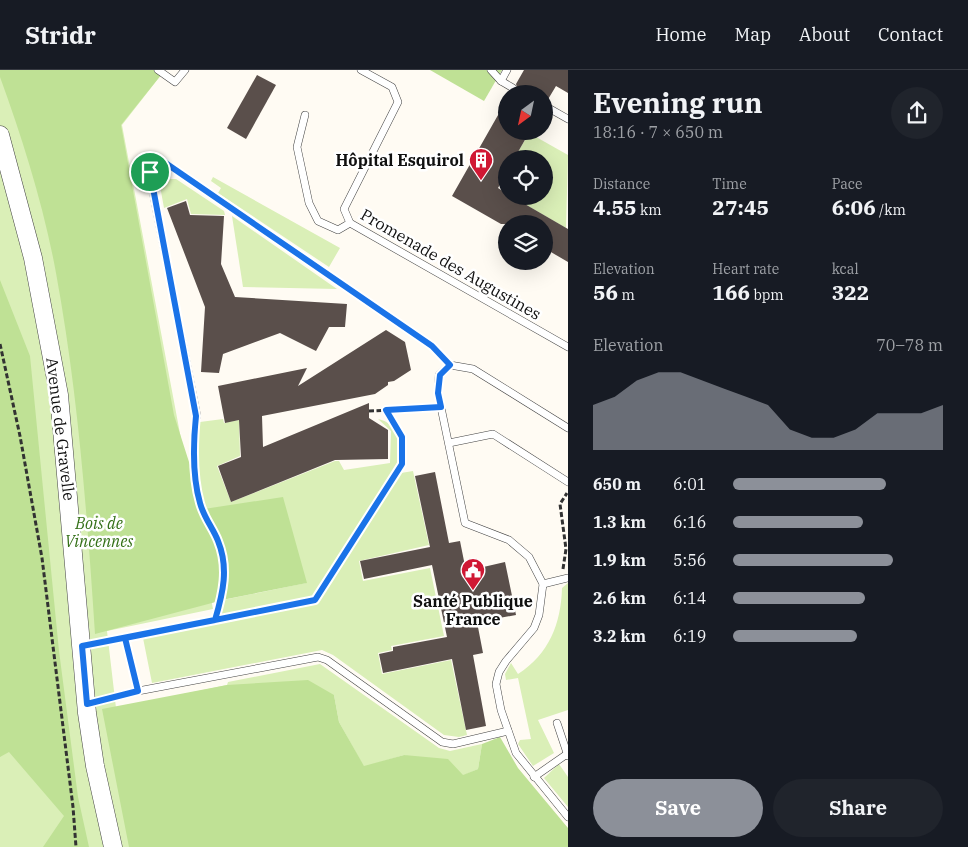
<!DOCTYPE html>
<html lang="en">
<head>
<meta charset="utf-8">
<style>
  :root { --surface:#171b24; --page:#20242c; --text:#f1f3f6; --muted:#9ea1a6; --line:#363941; --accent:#8c9099 }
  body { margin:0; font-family:"IBM Plex Serif",serif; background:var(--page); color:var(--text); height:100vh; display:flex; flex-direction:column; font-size:19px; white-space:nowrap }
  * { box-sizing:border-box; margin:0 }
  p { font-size:16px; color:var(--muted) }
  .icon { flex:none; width:28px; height:28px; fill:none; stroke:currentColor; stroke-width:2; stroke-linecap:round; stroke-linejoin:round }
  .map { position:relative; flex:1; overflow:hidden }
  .panel { display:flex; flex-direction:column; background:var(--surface); width:400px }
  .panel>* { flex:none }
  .needle { width:32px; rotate:213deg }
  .fabs { position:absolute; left:498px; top:15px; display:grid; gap:10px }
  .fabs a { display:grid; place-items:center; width:55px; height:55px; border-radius:50%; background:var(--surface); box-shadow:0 5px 20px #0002; font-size:25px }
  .pin { position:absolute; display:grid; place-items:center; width:42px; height:42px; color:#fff; margin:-21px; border:2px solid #fff; border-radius:50%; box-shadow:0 1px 5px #0007 }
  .round { display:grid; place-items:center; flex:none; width:52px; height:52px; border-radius:26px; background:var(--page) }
  .summary { display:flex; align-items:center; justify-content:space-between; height:85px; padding:0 25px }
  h1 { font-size:28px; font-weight:800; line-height:38px }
  .stats { display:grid; grid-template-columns:repeat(3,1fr); gap:8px; height:85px; padding:5px 25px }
  .stats div { display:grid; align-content:center }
  .stats b { font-size:21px; font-weight:800 }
  .stats small { font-size:14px; font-weight:400 }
  .stats p { font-size:14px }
  .chart { height:140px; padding:10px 25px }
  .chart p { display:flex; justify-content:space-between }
  .chart svg { width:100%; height:90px; margin-top:5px; fill:var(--accent); opacity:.7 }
  .button { display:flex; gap:10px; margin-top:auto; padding:10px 25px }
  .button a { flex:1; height:58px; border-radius:30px; background:var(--accent); color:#fff; font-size:20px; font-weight:800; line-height:58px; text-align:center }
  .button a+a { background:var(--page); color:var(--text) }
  ul { padding:0 25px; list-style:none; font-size:16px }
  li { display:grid; grid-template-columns:80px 60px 1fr; align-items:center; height:38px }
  li i { height:12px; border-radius:6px; background:var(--accent) }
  header { display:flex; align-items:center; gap:30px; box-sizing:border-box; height:70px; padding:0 25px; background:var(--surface); border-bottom:1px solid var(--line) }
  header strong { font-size:24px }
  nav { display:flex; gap:28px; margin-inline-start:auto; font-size:18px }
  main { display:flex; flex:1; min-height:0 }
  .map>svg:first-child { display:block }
  .green { fill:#daefb7 }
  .forest { fill:#bfe195 }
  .building { fill:#5a4f4b }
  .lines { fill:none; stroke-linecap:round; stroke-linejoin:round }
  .service-casing { stroke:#434343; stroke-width:8 }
  .tertiary-casing { stroke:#434343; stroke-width:19 }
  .path { stroke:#323232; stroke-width:3; stroke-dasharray:5 2.5; stroke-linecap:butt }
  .service { stroke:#fff; stroke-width:7 }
  .tertiary { stroke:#fff; stroke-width:18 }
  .route-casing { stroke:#fff; stroke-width:10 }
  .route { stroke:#1a73e8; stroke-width:6 }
  .labels { text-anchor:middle; stroke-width:5; stroke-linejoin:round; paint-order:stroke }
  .poi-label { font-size:16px; font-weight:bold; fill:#101010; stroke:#fff; text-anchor:end }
  .street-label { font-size:16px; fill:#101010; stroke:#fff }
  .park-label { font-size:16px; font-style:italic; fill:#347018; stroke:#fff }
</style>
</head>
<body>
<header>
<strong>Stridr</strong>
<nav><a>Home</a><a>Map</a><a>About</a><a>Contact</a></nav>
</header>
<main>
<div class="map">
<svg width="568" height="777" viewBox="0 0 568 777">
  <rect width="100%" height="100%" fill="#fffbf3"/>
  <!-- green -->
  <g class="green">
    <polygon points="0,0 165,0 122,55 213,539 107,561 116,638 227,615 228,612 320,594 439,678 450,681 482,674 478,699 462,706 404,685 364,697 339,652 334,625 257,777 0,777"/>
    <polygon points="529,63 568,85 566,158 511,126 544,126 544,89 514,89"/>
    <polygon points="213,107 340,178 329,197 218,123 221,118 211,111"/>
    <polygon points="170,109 176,109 224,141 225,145 191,144 187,129 164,138 160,116"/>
    <polygon points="232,146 337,219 243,217"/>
    <path d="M223,349L224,353L239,350L240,386L217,396L231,432L335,391H339L344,400L390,393L391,361L378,349C399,353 399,374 399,392L312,527L220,545L223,530L306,513L204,439L196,382L200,352Z"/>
    <polygon points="413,401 429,475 359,491 363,511 430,498 444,566 391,576 392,580 378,583 382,604 451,590 467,665 459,667 444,665 333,585 322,580 152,613 143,568 317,534 401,403"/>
    <path d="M568,513V640L538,650L554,683L533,696L518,674L520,670L531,669L518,608L506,610L505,604L511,593L518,604C549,584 561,554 562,518Z"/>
    <polygon points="559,694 568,707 568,737 544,708"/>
  </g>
  <!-- forest -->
  <g class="forest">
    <path d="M0,0H165L121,55L174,345L204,439L283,427L307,513L227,529L95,564C87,443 78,322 56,203C44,137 23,70 0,7Z"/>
    <polygon points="430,0 502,0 484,31"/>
    <polygon points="0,210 30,286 59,581 78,727 89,777 43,777 64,746 9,682 0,687"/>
    <polygon points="308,610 334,625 339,652 364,696 404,685 448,689 463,705 478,699 482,674 500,667 518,698 568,758 568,777 129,777 102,639 227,615"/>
  </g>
  <!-- building -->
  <g class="building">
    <polygon points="524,0 568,0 568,23 556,16 547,31 544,31 544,24 510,24 518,20 516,14"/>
    <polygon points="257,5 276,15 246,69 227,58"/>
    <polygon points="506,31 506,61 530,61 514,89 506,89 506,103 498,118 506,123 506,126 511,126 568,159 568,192 544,178 544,154 501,154 452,126"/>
    <polygon points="186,131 190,145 224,146 221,194 235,227 347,234 345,257 329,257 316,281 280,263 223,284 219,303 201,302 205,237 167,138"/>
    <polygon points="386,260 405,272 411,300 394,311 388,312 388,315 375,324 262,346 263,377 369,333 369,348 388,360 388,389 335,390 231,432 218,396 241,387 239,350 225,353 218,316 307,298 298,316"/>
    <polygon points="435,402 449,473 460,471 466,501 505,492 516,545 477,552 483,583 473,585 486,656 466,660 452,589 383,603 379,584 393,581 393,577 447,567 432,495 364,509 360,491 430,477 415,406"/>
  </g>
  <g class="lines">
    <!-- service casing -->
    <g class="service-casing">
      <g id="service">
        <polyline points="158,0 175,12 185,0"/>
        <polyline points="361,0 392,17 398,32 344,139 350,153 568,277"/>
        <polyline points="491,0 501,11 513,18"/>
        <polyline points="501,11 507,0"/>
        <polyline points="545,36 568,49"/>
        <polyline points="305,45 297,77 309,133 318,151 338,160 350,153"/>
        <polyline points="197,346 149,102 164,92 432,276 450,295"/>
        <polyline points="568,358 473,299 450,295 439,305 438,323 465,453 509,470 529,487 543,514 539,545 534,558 506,591 499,602 496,614 501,640 516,683 568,747"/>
        <polyline points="449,373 493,364 568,412"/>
        <polyline points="543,514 568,508"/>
        <polyline points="82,576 125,568 138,621 87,634"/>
        <polyline points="138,621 318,587 327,590 442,672 453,674 508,661"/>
        <polyline points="557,653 568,686"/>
        <polyline points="534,707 567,684"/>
      </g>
    </g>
    <!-- tertiary casing -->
    <g class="tertiary-casing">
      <polyline id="tertiary" points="0,65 33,188 59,325 87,643 95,696 113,777"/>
    </g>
    <!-- path -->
    <g class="path">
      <polyline points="0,274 20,366 42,488 73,737 76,777"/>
      <polyline points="369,341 431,338"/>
      <path d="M195,357C192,382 193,410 200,433C204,448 213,458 218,471C229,498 223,523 215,549"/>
      <polyline points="563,499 566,479 560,434 567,423"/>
      <polyline points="136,566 315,530 401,394 402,367 386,340"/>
    </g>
    <!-- service -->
    <use href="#service" class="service"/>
    <!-- tertiary -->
    <use href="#tertiary" class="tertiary"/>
  </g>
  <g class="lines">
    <!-- route casing -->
    <g class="route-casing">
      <path id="route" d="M150,102L196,346C193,375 192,405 200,433C204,448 213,458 218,471C229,498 223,523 215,550L82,576L87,634L138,621L125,568L315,530L402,394V367L386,340L441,337L438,323L440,305L450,295L432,276L164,92L150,102"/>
    </g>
    <!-- route -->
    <use href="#route" class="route"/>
  </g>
  <!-- icons -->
  <defs>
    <g id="building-pin" transform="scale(1.25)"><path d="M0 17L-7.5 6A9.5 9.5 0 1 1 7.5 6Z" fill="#d01834" stroke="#fff"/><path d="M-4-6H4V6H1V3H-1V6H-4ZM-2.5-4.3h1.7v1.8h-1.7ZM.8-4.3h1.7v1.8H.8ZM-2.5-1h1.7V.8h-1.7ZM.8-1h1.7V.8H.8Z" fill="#fff"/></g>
    <g id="civic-pin" transform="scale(1.25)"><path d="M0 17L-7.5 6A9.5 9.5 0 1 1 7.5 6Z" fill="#d01834" stroke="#fff"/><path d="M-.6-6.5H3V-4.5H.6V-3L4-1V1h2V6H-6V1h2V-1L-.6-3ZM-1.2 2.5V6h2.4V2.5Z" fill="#fff"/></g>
  </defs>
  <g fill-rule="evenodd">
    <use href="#building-pin" x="481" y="90"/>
    <use href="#civic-pin" x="473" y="500"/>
  </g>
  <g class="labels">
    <!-- poi labels -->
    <g class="poi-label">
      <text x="464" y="96">Hôpital Esquirol</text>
      <text x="473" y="537" text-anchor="middle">Santé Publique<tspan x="473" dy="18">France</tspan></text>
    </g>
    <!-- street labels -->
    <g class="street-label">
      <text transform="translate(451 194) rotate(30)" y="6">Promenade des Augustines</text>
      <text transform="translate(61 359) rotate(83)" y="6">Avenue de Gravelle</text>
    </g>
    <!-- park labels -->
    <g class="park-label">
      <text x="99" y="459">Bois de<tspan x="99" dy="18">Vincennes</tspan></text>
    </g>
  </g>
</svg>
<div class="fabs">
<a><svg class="needle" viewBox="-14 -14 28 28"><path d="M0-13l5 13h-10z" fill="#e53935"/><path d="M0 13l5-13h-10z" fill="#9ea1a6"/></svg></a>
<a><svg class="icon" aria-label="locate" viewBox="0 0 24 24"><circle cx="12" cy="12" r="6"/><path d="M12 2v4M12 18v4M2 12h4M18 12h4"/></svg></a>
<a><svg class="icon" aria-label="layers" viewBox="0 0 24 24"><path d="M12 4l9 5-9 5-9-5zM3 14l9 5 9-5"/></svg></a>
</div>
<div class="pin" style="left:150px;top:102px;background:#1e9e55"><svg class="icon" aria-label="arrive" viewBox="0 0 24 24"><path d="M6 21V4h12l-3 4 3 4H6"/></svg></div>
</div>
<section class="panel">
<div class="summary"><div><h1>Evening run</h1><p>18:16 · 7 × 650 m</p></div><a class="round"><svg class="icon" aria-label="share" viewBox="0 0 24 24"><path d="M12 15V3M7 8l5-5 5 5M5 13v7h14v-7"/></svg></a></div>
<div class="stats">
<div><p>Distance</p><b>4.55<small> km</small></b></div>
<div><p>Time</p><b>27:45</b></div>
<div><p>Pace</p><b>6:06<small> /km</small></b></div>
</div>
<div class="stats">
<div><p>Elevation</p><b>56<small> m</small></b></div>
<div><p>Heart rate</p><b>166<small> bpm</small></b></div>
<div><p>kcal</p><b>322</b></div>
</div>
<div class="chart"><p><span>Elevation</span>70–78 m</p>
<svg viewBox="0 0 160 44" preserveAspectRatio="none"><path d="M0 44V22L10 18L20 10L30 6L40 6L50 10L60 14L70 18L80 22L90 34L100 38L110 38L120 34L130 26L140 26L150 26L160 22V44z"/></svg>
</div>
<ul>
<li><b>650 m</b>6:01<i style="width:73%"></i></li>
<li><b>1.3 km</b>6:16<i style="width:62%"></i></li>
<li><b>1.9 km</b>5:56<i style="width:76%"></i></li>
<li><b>2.6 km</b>6:14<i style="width:63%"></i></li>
<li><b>3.2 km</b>6:19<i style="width:59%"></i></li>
</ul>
<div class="button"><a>Save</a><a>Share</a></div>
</section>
</main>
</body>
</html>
